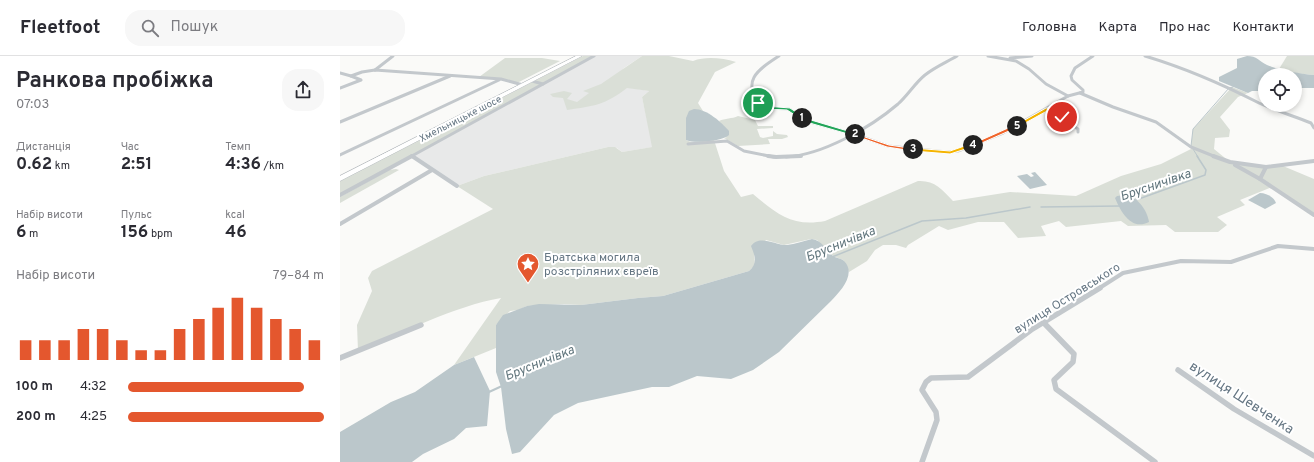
<!DOCTYPE html>
<html lang="uk">
<head>
<meta charset="utf-8">
<style>
  :root { --surface:#fff; --page:#f7f7f7; --text:#2b2b33; --muted:#7c7c81; --line:#e1e1e2; --accent:#e4572e }
  body { margin:0; font-family:Overpass,sans-serif; background:var(--page); color:var(--text); height:100vh; display:flex; flex-direction:column; font-size:15px; white-space:nowrap }
  * { box-sizing:border-box; margin:0 }
  p { font-size:13px; color:var(--muted) }
  .icon { flex:none; width:22px; height:22px; fill:none; stroke:currentColor; stroke-width:2; stroke-linecap:round; stroke-linejoin:round }
  .map { position:relative; flex:1; overflow:hidden }
  .details { display:flex; flex-direction:column; background:var(--surface); width:340px }
  .details>* { flex:none }
  .controls { position:absolute; left:918px; top:12px; display:grid; gap:8px }
  .controls a { display:grid; place-items:center; width:44px; height:44px; border-radius:50%; background:var(--surface); box-shadow:0 2px 6px #0003; font-size:20px }
  .pin { position:absolute; display:grid; place-items:center; width:34px; height:34px; color:#fff; margin:-17px; border:2px solid #fff; border-radius:50%; box-shadow:0 1px 4px #0007 }
  .km { position:absolute; width:20px; height:20px; margin:-10px; border-radius:50%; background:#222; color:#fff; font-size:11px; line-height:20px; text-align:center }
  .round { display:grid; place-items:center; flex:none; width:42px; height:42px; border-radius:16px; background:var(--page) }
  .headline { display:flex; align-items:center; justify-content:space-between; height:68px; padding:0 16px }
  h1 { font-size:22px; font-weight:700; line-height:30px }
  .figures { display:grid; grid-template-columns:repeat(3,1fr); gap:6px; height:68px; padding:4px 16px }
  .figures div { display:grid; align-content:center }
  .figures b { font-size:17px; font-weight:700 }
  .figures small { font-size:11px; font-weight:400 }
  .figures p { font-size:11px }
  .chart { height:112px; padding:8px 16px }
  .chart p { display:flex; justify-content:space-between }
  .chart svg { width:100%; height:72px; margin-top:4px; stroke:var(--accent); stroke-width:6 }
  ul { padding:0 16px; list-style:none; font-size:13px }
  li { display:grid; grid-template-columns:64px 48px 1fr; align-items:center; height:30px }
  li i { height:10px; border-radius:5px; background:var(--accent) }
  header { display:flex; align-items:center; gap:24px; box-sizing:border-box; height:56px; padding:0 20px; background:var(--surface); border-bottom:1px solid var(--line) }
  header strong { font-size:19px }
  nav { display:flex; gap:22px; margin-inline-start:auto; font-size:14px }
  .search { width:280px; height:36px; background:var(--page); display:flex; align-items:center; gap:10px; box-sizing:border-box; padding:0 14px; border-radius:16px; color:var(--muted); font-size:15px }
  main { display:flex; flex:1; min-height:0 }
  .map>svg:first-child { display:block }
  .built { fill:#e8e9e9 }
  .green { fill:#dadfd7 }
  .water { fill:#bbc7cb }
  .lines { fill:none; stroke-linecap:round; stroke-linejoin:round }
  .stream-far2 { stroke:#bbc7cb; stroke-width:1 }
  .stream-far1 { stroke:#bbc7cb; stroke-width:1.5 }
  .stream { stroke:#bbc7cb; stroke-width:2 }
  .highway-casing { stroke:#b4b9bd; stroke-width:1 }
  .street-far2 { stroke:#c3c8cc; stroke-width:3 }
  .street-far1 { stroke:#c3c8cc; stroke-width:4 }
  .street { stroke:#c3c8cc; stroke-width:5.5 }
  .highway { fill:#fff; fill-rule:evenodd }
  .split-1 { fill:#22a559; stroke:#fff }
  .split-2 { fill:#22a559; stroke:#fff }
  .split-3 { fill:#f0652b; stroke:#fff }
  .split-4 { fill:#f5b400; stroke:#fff }
  .split-5 { fill:#f0652b; stroke:#fff }
  .split-6 { fill:#f5b400; stroke:#fff }
  .labels { text-anchor:middle; stroke-width:4; stroke-linejoin:round; paint-order:stroke }
  .far-street-label { font-size:10px; fill:#657683; stroke:#fff }
  .poi-label { font-size:12px; fill:#657683; stroke:#fff; text-anchor:start }
  .street-label { font-size:12px; fill:#657683; stroke:#fff }
  .water-label { font-size:13px; font-style:italic; fill:#60757c; stroke:#fff }
  .near-street-label { font-size:14px; fill:#657683; stroke:#fff }
</style>
</head>
<body>
<header>
<strong>Fleetfoot</strong>
<div class="search"><svg class="icon" aria-label="search" viewBox="0 0 24 24"><circle cx="10" cy="10" r="6"/><path d="M15 15l6 6"/></svg>Пошук</div>
<nav><a>Головна</a><a>Карта</a><a>Про нас</a><a>Контакти</a></nav>
</header>
<main>
<section class="details">
<div class="headline"><div><h1>Ранкова пробіжка</h1><p>07:03</p></div><a class="round"><svg class="icon" aria-label="share" viewBox="0 0 24 24"><path d="M12 15V3M7 8l5-5 5 5M5 13v7h14v-7"/></svg></a></div>
<div class="figures">
<div><p>Дистанція</p><b>0.62<small> km</small></b></div>
<div><p>Час</p><b>2:51</b></div>
<div><p>Темп</p><b>4:36<small> /km</small></b></div>
</div>
<div class="figures">
<div><p>Набір висоти</p><b>6<small> m</small></b></div>
<div><p>Пульс</p><b>156<small> bpm</small></b></div>
<div><p>kcal</p><b>46</b></div>
</div>
<div class="chart"><p><span>Набір висоти</span>79–84 m</p>
<svg viewBox="0 0 160 44" preserveAspectRatio="none"><path d="M5 44V32M15 44V32M25 44V32M35 44V25M45 44V25M55 44V32M65 44V38M75 44V38M85 44V25M95 44V19M105 44V12M115 44V6M125 44V12M135 44V19M145 44V25M155 44V32"/></svg>
</div>
<ul>
<li><b>100 m</b>4:32<i style="width:90%"></i></li>
<li><b>200 m</b>4:25<i style="width:100%"></i></li>
</ul>
</section>
<div class="map">
<svg width="974" height="406" viewBox="0 0 974 406">
  <rect width="100%" height="100%" fill="#fafaf8"/>
  <!-- built -->
  <polygon class="built" points="254,0 302,0 284,12 280,17 287,31 309,35 302,41 313,91 282,96 277,92 268,91 144,120 117,130 72,100"/>
  <!-- green -->
  <g class="green">
    <polygon points="243,0 254,0 0,139 0,125"/>
    <path d="M302,0H329L353,5C366,0 382,2 396,6L375,16L358,47L363,55L359,54L346,84L351,86L374,84L384,115L401,141L413,138C437,158 452,171 485,165L578,125C594,124 602,133 613,145L670,136L736,140L781,120L821,108L853,92L851,91L853,73L892,31L908,37L898,41L880,61L890,74L889,81L875,82L874,93L890,106L909,110H943L974,123V159L932,131L900,144L905,149L877,161L887,169L878,176H835L826,169L788,170L781,165L726,171L719,165L701,170L706,180L678,182L664,166H638L608,174L599,170L568,189L566,192L556,189H543L535,194L527,205L509,216L503,204L493,200L477,184L471,183L444,189L426,184L414,197L415,209L409,215L323,240L298,242L241,249L224,248L187,250L178,254L170,255L156,269V292L114,309L161,242C114,250 63,277 18,295L17,269L32,235L28,222L32,215L153,153L117,130L144,120L268,91H275L282,96L312,91L302,41L309,35L287,32C265,49 254,50 227,54L223,42L213,41L210,38L224,35L232,37L227,43L237,46L249,37L243,35L261,28Z"/>
    <polygon points="947,0 974,0 974,19 953,17 939,13"/>
    <polygon points="165,2 202,2 220,5 177,27 161,23 139,21"/>
    <path d="M398,60L415,64L418,70H433V72L417,73L420,81L423,82L433,80V75L437,78L447,79L448,81L442,83H428L430,88L398,90L384,82L387,81L379,65C385,62 392,63 398,60Z"/>
    <polygon points="56,113 59,114 0,147 0,141 49,114"/>
  </g>
  <!-- water -->
  <g class="water">
    <path d="M907,0C917,0 919,5 927,9C942,15 958,17 974,19V32H955V19H925V35H912L908,37L879,25V21L897,12V3Z"/>
    <path d="M354,53C367,53 381,66 389,75V79C383,85 354,88 346,84V62L349,55Z"/>
    <polygon points="695,116 707,129 690,133 677,120 687,118 691,121 694,120 691,117"/>
    <path d="M920,137C926,137 934,141 936,147L925,153L908,144Z"/>
    <path d="M785,139C798,141 807,154 809,166C791,175 781,156 775,142L777,140Z"/>
    <path d="M472,183C483,185 485,193 493,200C496,202 501,202 504,205C517,218 500,236 491,245L439,296L413,314L391,323L357,320L329,331H312L238,347L214,359L180,396L172,398L166,373L161,331L156,316V269L163,259L187,250L199,248L241,249L298,242L323,240L409,215C418,207 415,200 411,190C419,178 435,189 447,189C455,188 463,185 472,183Z"/>
    <polygon points="134,301 150,335 147,370 126,372 114,383 83,398 72,406 0,406 0,376 51,346 75,336 114,309"/>
  </g>
  <g class="lines">
    <!-- stream-far2 -->
    <g class="stream-far2">
      <polyline points="851,90 853,73 889,32 893,31"/>
      <polyline points="853,93 858,101"/>
    </g>
    <!-- stream-far1 -->
    <g class="stream-far1">
      <polyline points="796,144 865,119 866,114 857,100"/>
      <polyline points="701,151 780,150"/>
      <polyline points="492,201 582,165 626,162 690,151"/>
    </g>
    <!-- stream -->
    <polyline class="stream" points="149,336 162,330"/>
    <!-- highway casing -->
    <g class="highway-casing">
      <polygon id="highway" points="236,0 242,0 0,125 0,120"/>
    </g>
    <!-- street-far2 -->
    <g class="street-far2">
      <path d="M439,0C418,14 401,24 420,50L427,52L449,53L470,66L514,78L548,90L607,96L618,95L663,77L728,40L743,36V34L732,24L731,20L735,12L753,0"/>
      <polyline points="648,0 676,5 689,13 706,28 728,40"/>
      <path d="M805,0C845,12 882,28 919,47C936,55 954,60 971,67L974,72"/>
      <polyline points="670,2 692,0"/>
      <polyline points="35,14 53,0"/>
      <polyline points="0,17 11,20"/>
      <polyline points="192,25 203,28"/>
      <polyline points="0,32 21,24 11,20 22,16 35,14 161,23 183,29"/>
      <polyline points="740,37 773,51 816,66 851,91 876,101"/>
      <polyline points="707,53 738,73 738,76"/>
      <polyline points="0,66 110,20"/>
      <polyline points="348,88 387,85 404,95 434,101"/>
      <polyline points="0,99 159,24"/>
      <polyline points="70,101 254,0"/>
      <path d="M446,101C482,99 530,72 558,48C568,39 575,27 585,19C595,11 607,6 617,0"/>
    </g>
    <!-- street-far1 -->
    <g class="street-far1">
      <polyline points="72,100 117,130"/>
      <polyline points="428,100 436,101 461,100"/>
      <polyline points="873,100 890,106 926,111"/>
      <polyline points="895,109 920,123 974,159"/>
      <polyline points="920,123 926,111 974,105"/>
      <polyline points="0,139 72,100"/>
      <polyline points="0,168 92,114"/>
      <polyline points="758,233 783,217 841,205 891,206 938,190 974,193"/>
    </g>
    <!-- street -->
    <g class="street">
      <polyline points="703,266 734,298 733,306 714,324 716,333 815,406"/>
      <polyline points="0,302 81,269"/>
      <polyline points="838,314 894,353 974,400"/>
      <polyline points="582,406 597,364 596,356 582,334 586,326 591,322 628,321 691,274 760,232"/>
    </g>
    <!-- highway -->
    <use href="#highway" class="highway"/>
  </g>
  <!-- split-1 -->
  <polygon class="split-1" points="416,46 425,50 450,52 465,62 461,63 447,54 424,53 416,48"/>
  <!-- split-2 -->
  <polygon class="split-2" points="461,61 518,78 515,80 473,68 461,63"/>
  <!-- split-3 -->
  <polygon class="split-3" points="513,77 549,89 576,93 573,95 547,91 513,79"/>
  <!-- split-4 -->
  <polygon class="split-4" points="633,87 635,89 635,90 610,98 573,95 571,93 573,92 610,95"/>
  <!-- split-5 -->
  <polygon class="split-5" points="677,68 678,71 635,90 630,89"/>
  <!-- split-6 -->
  <polygon class="split-6" points="706,52 709,52 724,61 720,62 707,55 678,71 674,70"/>
  <!-- icons -->
  <defs>
    <g id="sight-pin" transform="scale(1.15)"><path d="M0 17L-7.5 6A9.5 9.5 0 1 1 7.5 6Z" fill="#e4572e" stroke="#fff"/><path d="M0-6L1.8-2.2L6-1.7L2.9 1.2L3.7 5.4L0 3.3L-3.7 5.4L-2.9 1.2L-6-1.7L-1.8-2.2Z" fill="#fff"/></g>
  </defs>
  <g fill-rule="evenodd">
    <use href="#sight-pin" x="188" y="208"/>
  </g>
  <g class="labels">
    <!-- far-street labels -->
    <g class="far-street-label">
      <text transform="translate(120 62) rotate(-27)" y="4">Хмельницьке шосе</text>
    </g>
    <!-- poi labels -->
    <g class="poi-label">
      <text x="204" y="205">Братська могила<tspan x="204" dy="14">розстріляних євреїв</tspan></text>
    </g>
    <!-- street labels -->
    <g class="street-label">
      <text transform="translate(727 242) rotate(-32)" y="4">вулиця Островського</text>
    </g>
    <!-- water labels -->
    <g class="water-label">
      <text transform="translate(815 128) rotate(-19)" y="5">Брусничівка</text>
      <text transform="translate(500 187) rotate(-22)" y="5">Брусничівка</text>
      <text transform="translate(199 306) rotate(-22)" y="5">Брусничівка</text>
    </g>
    <!-- near-street labels -->
    <g class="near-street-label">
      <text transform="translate(902 341) rotate(33)" y="5">вулиця Шевченка</text>
    </g>
  </g>
</svg>
<div class="controls">
<a><svg class="icon" aria-label="locate" viewBox="0 0 24 24"><circle cx="12" cy="12" r="6"/><path d="M12 2v4M12 18v4M2 12h4M18 12h4"/></svg></a>
</div>
<div class="pin" style="left:418px;top:47px;background:#1e9e55"><svg class="icon" aria-label="arrive" viewBox="0 0 24 24"><path d="M6 21V4h12l-3 4 3 4H6"/></svg></div>
<div class="pin" style="left:722px;top:61px;background:#d93025"><svg class="icon" aria-label="check" viewBox="0 0 24 24"><path d="M5 12l5 5 9-10"/></svg></div>
<b class="km" style="left:462px;top:62px">1</b>
<b class="km" style="left:515px;top:78px">2</b>
<b class="km" style="left:573px;top:93px">3</b>
<b class="km" style="left:633px;top:89px">4</b>
<b class="km" style="left:677px;top:70px">5</b>
</div>
</main>
</body>
</html>
